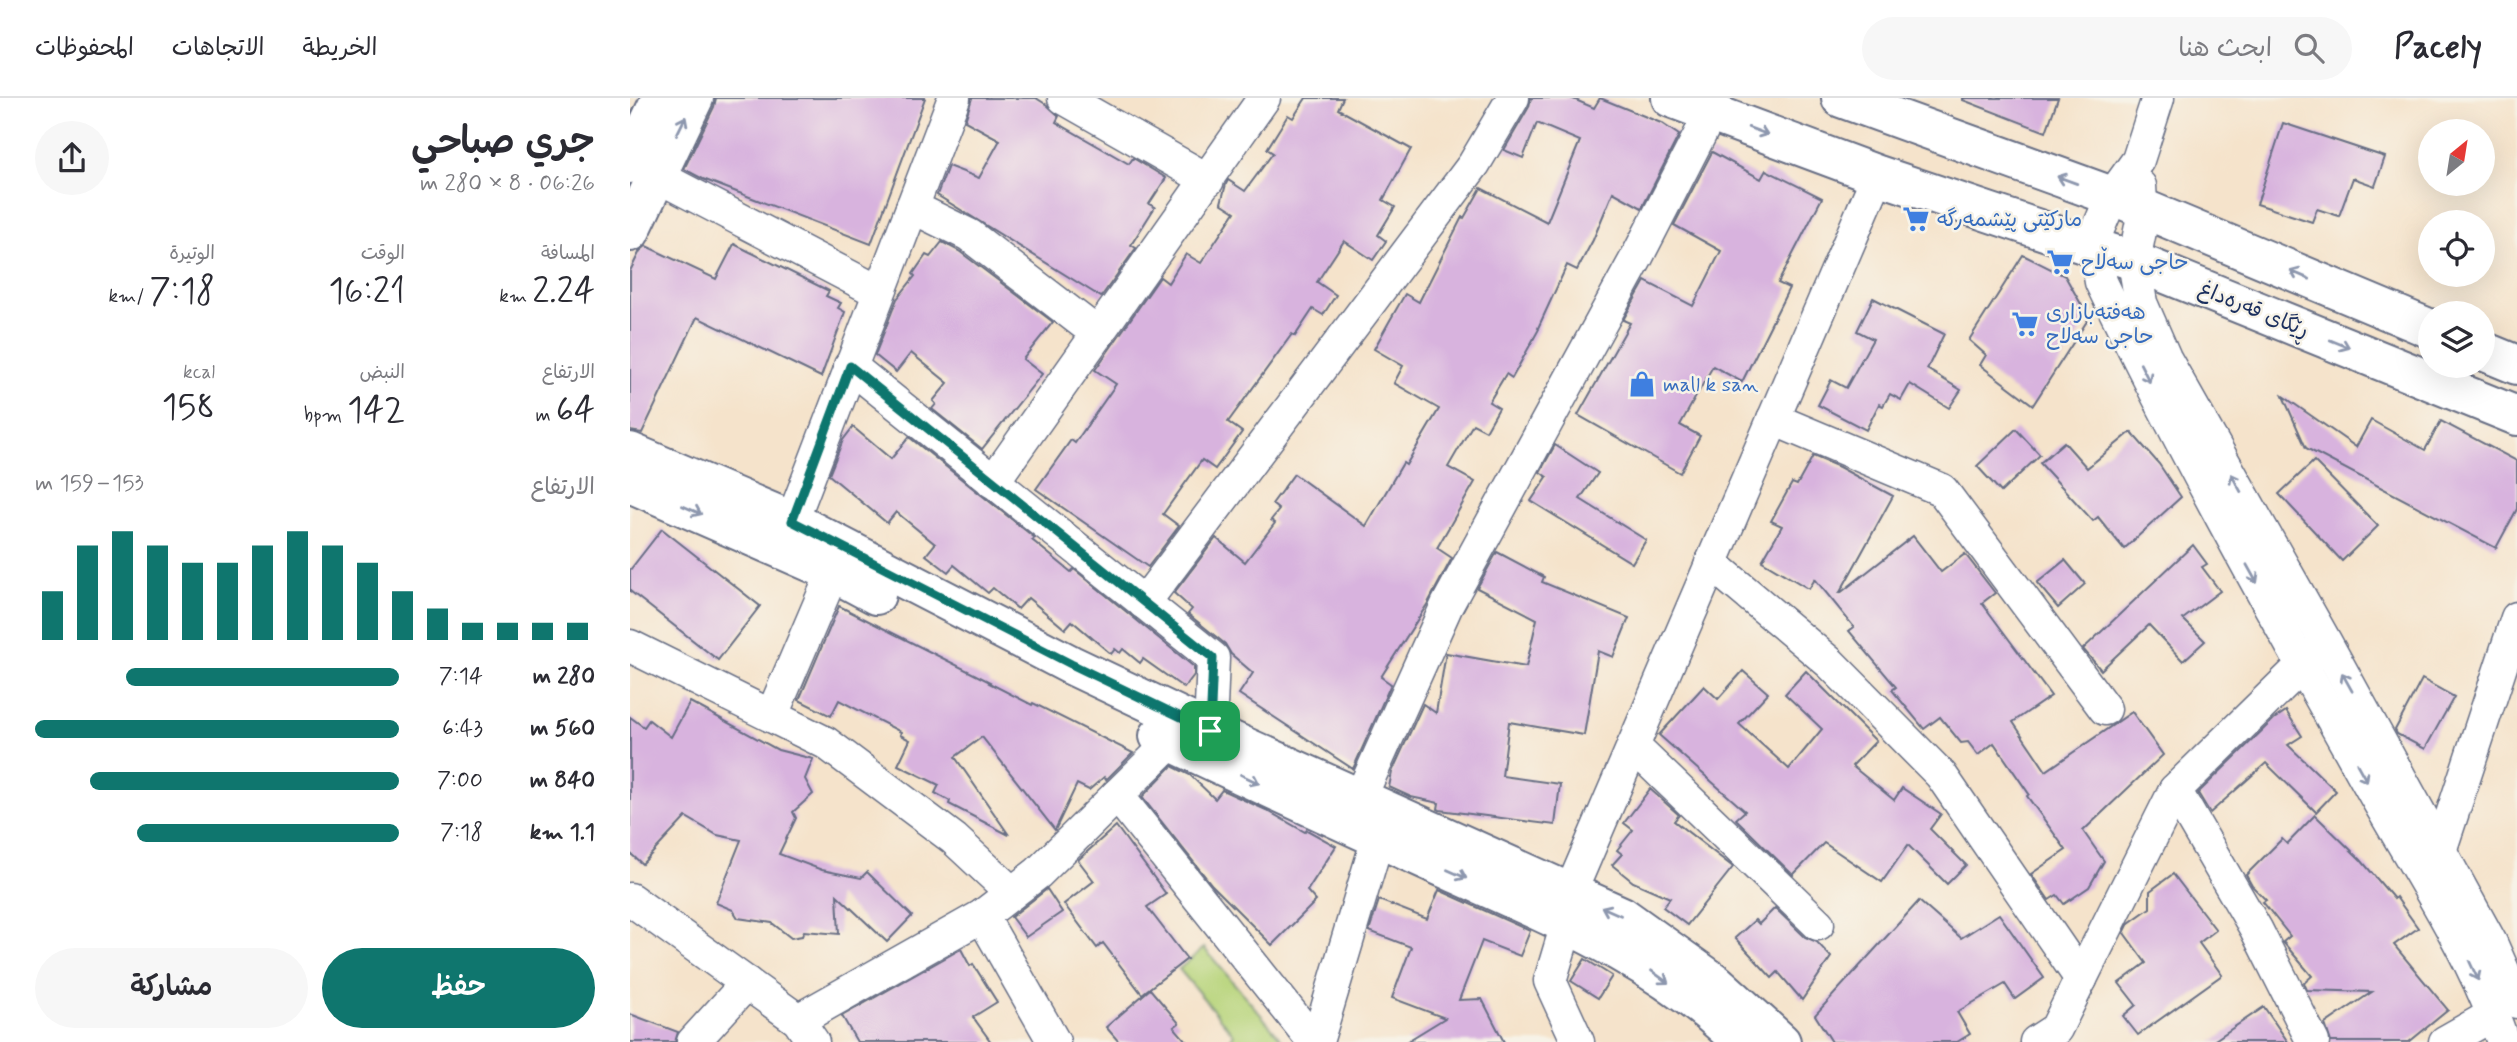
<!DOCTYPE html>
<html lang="ar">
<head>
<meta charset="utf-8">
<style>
  :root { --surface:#fff; --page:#f7f7f7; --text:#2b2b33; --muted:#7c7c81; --line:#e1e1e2; --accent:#0f766e }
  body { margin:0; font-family:Mynerve,"Playpen Sans Arabic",sans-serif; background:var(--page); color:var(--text); direction:rtl; height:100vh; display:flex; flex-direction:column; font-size:26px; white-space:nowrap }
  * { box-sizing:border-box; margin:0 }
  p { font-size:23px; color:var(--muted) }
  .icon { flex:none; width:38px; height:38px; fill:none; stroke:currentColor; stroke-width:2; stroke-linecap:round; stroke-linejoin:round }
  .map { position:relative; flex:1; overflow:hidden; direction:ltr }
  .panel { display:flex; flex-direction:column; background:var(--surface); width:630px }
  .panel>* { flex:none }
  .needle { width:46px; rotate:30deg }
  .buttons { position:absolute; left:1788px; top:21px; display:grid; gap:14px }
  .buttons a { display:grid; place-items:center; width:77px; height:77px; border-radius:50%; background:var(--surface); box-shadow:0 7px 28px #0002; font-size:35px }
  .pin { position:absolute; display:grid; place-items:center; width:60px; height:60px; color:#fff; margin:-30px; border-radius:14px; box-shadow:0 4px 10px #0006 }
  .round { display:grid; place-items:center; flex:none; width:74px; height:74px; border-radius:37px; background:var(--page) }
  .summary { display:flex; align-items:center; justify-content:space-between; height:119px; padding:0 35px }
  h1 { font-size:38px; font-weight:600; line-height:52px }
  .figures { display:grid; grid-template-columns:repeat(3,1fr); gap:10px; height:119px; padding:7px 35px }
  .figures div { display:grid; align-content:center }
  .figures b { font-size:35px; font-weight:600 }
  .figures small { font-size:19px; font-weight:400 }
  .figures p { font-size:19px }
  .chart { height:196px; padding:14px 35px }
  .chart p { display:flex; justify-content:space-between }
  .chart svg { width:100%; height:126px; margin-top:7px; stroke:var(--accent); stroke-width:6 }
  .action { display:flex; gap:14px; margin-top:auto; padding:14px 35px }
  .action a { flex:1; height:80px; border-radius:42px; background:var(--accent); color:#fff; font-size:28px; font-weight:600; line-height:80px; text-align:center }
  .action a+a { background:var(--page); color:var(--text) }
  ul { padding:0 35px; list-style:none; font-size:23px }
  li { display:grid; grid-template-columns:112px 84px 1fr; align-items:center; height:52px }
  li i { height:18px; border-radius:9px; background:var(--accent) }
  header { display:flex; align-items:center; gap:42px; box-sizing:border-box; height:98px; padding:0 35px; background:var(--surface); border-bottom:2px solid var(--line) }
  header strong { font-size:33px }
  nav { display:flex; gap:38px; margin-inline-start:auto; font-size:24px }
  .search { width:490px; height:63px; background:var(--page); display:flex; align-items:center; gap:18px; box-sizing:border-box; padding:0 24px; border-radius:38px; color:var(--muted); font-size:26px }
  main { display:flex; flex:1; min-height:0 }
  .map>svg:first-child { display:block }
  .green { fill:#b7d47a; stroke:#69826c; stroke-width:2 }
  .building { fill:#d8b3de }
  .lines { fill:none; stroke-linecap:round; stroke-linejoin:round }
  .minor-casing { stroke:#676e84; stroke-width:35 }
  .tertiary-casing { stroke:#676e84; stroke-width:42 }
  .primary-casing { stroke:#676e84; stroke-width:42 }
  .minor { stroke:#fff; stroke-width:32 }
  .tertiary { stroke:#fff; stroke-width:38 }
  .primary { stroke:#fff; stroke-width:38 }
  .oneway { stroke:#8d97ae }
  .route-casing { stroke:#fff; stroke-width:14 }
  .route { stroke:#0f766e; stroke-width:9 }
  .labels { text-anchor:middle; stroke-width:5; stroke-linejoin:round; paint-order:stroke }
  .shop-label { font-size:21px; fill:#366cbe; stroke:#f7f3e8; text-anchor:start }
  .street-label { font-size:21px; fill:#1b2f5e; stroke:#f7f3e8 }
</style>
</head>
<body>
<header>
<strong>Pacely</strong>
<div class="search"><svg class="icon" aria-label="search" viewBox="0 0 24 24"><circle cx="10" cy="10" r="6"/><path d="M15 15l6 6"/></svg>ابحث هنا</div>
<nav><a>الخريطة</a><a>الاتجاهات</a><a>المحفوظات</a></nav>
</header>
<main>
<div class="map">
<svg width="1887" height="944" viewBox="0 0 1887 944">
  <rect width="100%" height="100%" fill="#f7f3e8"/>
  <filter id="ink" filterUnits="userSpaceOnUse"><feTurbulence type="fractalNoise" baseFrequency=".0143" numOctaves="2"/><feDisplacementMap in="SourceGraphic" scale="14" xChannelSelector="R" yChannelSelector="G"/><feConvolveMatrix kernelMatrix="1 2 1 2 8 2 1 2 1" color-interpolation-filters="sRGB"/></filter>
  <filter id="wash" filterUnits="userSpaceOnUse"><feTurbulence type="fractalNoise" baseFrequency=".00686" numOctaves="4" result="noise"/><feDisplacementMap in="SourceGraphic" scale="28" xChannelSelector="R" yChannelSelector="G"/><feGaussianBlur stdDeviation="1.57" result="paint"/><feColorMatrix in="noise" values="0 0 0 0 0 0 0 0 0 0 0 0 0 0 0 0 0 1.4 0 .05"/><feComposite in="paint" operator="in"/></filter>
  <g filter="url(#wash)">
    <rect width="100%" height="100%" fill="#f5e3cb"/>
    <!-- green -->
    <polygon class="green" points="574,850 654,944 596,944 604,937 549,871"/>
    <g id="blocks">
      <!-- building -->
      <g class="building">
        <polygon points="86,0 295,0 241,146 73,81 54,71 84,9"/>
        <polygon points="342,0 406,0 417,7 429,18 426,24 499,66 503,60 536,80 519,106 525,109 501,147 506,150 471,199 307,97 318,68 349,80 370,42 335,23"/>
        <polygon points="676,0 713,0 708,11 781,51 753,102 765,109 748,137 756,143 743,162 714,143 687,184 706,197 693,217 683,211 665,238 662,236 598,324 612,334 585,371 572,362 533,416 549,428 518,469 406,391 441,342 445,345 486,286 465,272 530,179 538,185 556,156 571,165 605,114 591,105 596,86 598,82 615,93 643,55 637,51 658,17 663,20"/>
        <polygon points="901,0 941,0 964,10 970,0 1031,25 1049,37 1012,110 983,94 963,142 947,172 937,167 908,230 909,231 882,280 876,276 859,304 869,310 856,333 843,326 818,369 845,384 807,450 822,460 798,505 751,579 761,586 723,671 609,596 623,575 601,556 595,546 558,516 562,511 544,495 586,440 615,464 645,425 641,422 649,412 642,406 664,376 736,428 773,365 776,367 809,311 764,285 773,268 744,251 759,224 775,196 789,204 832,119 834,120 851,90 917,124 950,43 907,25 893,60 874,52 899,9"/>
        <polygon points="1333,0 1428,0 1416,34 1333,2"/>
        <polygon points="1653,25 1755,59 1745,88 1723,80 1709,118 1687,111 1682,124 1627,106"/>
        <polygon points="1082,54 1131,81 1136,72 1192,100 1148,185 1159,190 1112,284 1083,268 1050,327 1070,338 1050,375 948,317 1000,225 993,222 1015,183 1063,208 1091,153 1044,127"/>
        <polygon points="312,144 329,153 423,224 393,261 412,276 352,351 302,311 306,306 303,303 318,285 281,255 266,274 245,257 267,201 285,178 283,176 296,157 300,159"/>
        <polygon points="104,146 199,193 196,198 211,205 208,210 215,214 191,279 67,219 12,335 0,333 0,173 10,153 16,148 86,181"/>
        <polygon points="1393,157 1435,178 1459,220 1403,307 1350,267 1356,257 1339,242"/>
        <polygon points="1243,200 1314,236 1297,271 1331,292 1319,310 1280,286 1271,302 1260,296 1253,308 1249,306 1236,332 1188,307 1201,282 1216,290 1243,241 1227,233"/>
        <polygon points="1653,298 1726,349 1741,322 1795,352 1811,323 1887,363 1887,411 1866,450 1676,350"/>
        <polygon points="223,329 261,361 279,339 405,440 402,442 441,474 444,471 564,569 564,577 554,590 513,561 510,565 493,551 490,555 485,551 481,556 442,523 435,531 398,500 388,511 363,490 358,495 324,467 318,474 296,457 305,446 266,414 257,425 199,377 213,342"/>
        <polygon points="1386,331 1410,357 1371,394 1347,368"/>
        <polygon points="1501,334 1529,366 1551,399 1494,451 1468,419 1463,423 1410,365 1434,344 1457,370"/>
        <polygon points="925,347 968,375 950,401 1016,442 1002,465 901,403 917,379 910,374"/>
        <polygon points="1183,358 1209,369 1263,398 1209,496 1283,438 1311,474 1335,456 1365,495 1352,505 1421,598 1383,624 1416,673 1502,614 1533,657 1453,733 1474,763 1459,789 1434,806 1427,797 1419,802 1401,776 1436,752 1397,698 1399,696 1364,645 1348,657 1338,644 1331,645 1310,619 1294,631 1262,592 1266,589 1219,533 1224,529 1185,481 1179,491 1132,463 1152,428 1141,423 1162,385 1167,387"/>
        <polygon points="1684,363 1748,428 1712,463 1649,396"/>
        <polygon points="32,431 130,508 88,562 0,493 0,472"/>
        <polygon points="1563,447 1577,466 1572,469 1590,493 1553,521 1575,543 1553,563 1519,527 1471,572 1453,551"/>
        <polygon points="867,454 914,479 912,484 999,520 983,559 968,553 954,637 879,624 872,678 930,686 925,727 810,712 808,711 809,705 781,699 759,689 762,674 793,606 806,615 816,555 896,569 907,521 847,490"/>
        <polygon points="1435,462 1455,486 1428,510 1407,485"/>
        <polygon points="209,508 360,584 359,585 402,607 403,605 503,655 476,682 474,679 459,692 447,686 425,732 352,639 325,659 379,737 319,706 320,703 305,695 309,687 268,667 280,642 270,637 271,634 209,602 201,618 169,602"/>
        <polygon points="1113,573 1138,595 1109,626 1159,671 1192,631 1155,596 1176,573 1246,643 1222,668 1264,702 1272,690 1311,716 1300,731 1336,767 1317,786 1278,747 1252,784 1194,745 1163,777 1106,721 1115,713 1029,637 1074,588 1088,601"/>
        <polygon points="1792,581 1824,599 1795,651 1767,636 1765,632"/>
        <polygon points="60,604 148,652 183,661 175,681 183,696 163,714 166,720 149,756 192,772 231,780 237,774 282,818 257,844 207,797 209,836 174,833 172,838 161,840 142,825 108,820 103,812 86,805 111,742 87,737 56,719 12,766 0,755 0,619 14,629 19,622 41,639"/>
        <polygon points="1656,613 1672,638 1658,647 1706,693 1686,714 1636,665 1580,715 1568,695 1644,621"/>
        <polygon points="542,668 560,677 585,701 592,692 636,712 675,734 677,732 706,748 677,793 686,803 642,847 582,787 512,699"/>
        <polygon points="1020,691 1049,717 1044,723 1103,769 1057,827 1033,809 1040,800 1003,784 982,767 992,756 987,752 1003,732 994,725"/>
        <polygon points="1685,717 1731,762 1764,801 1766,799 1788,830 1764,847 1818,912 1779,944 1701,944 1695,926 1742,894 1677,892 1674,885 1682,878 1653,844 1660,838 1633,804 1636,802 1622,788 1616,777 1652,741 1657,746"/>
        <polygon points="486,728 536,796 517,809 557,861 512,896 473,845 467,850 434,806 464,783 448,762"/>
        <polygon points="1543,776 1586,832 1569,845 1592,877 1508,937 1493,918 1506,907 1489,885 1516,865 1494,835 1499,825 1520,810 1520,793"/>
        <polygon points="417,791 432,814 396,839 381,819"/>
        <polygon points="809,792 900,833 890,858 852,843 829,902 852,901 874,944 776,944 815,920 762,900 781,849 739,833 749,802 797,821"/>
        <polygon points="1289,803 1331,840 1369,816 1414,880 1385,901 1375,886 1327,914 1340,936 1327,944 1202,944 1185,917"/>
        <polygon points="1145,810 1175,839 1187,844 1201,859 1172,902 1148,874 1142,880 1105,840 1125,822 1129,826"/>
        <polygon points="331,851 340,868 343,866 367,904 343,919 361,944 227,944 212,918"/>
        <polygon points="955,861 982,878 968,900 941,883"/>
        <polygon points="520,891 549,925 544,929 557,944 489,944 476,929"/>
        <polygon points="1634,909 1658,944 1582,944"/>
        <polygon points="0,916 48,934 45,944 0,944"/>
      </g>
    </g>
  </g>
  <g filter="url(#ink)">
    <use href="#blocks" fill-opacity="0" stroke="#676e84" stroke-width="2"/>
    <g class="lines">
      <!-- minor casing -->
      <g class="minor-casing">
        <g id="minor">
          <polyline points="434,0 578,82"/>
          <path d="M1528,0L1508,62L1482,98L1466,136L1465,150L1471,184C1553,355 1646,520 1738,685C1785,770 1842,852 1873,944"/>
          <polyline points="27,78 249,194"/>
          <polyline points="1510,88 1512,123 1504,163 1511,205 1535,260 1695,543 1861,845 1887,904"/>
          <polyline points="282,109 339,137 468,236"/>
          <polyline points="220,268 583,560 580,633"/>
          <polyline points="1143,321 1312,392 1475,611"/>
          <polyline points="363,384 634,0"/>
          <polyline points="162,423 324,0"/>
          <polyline points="1081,465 1200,565 1311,677 1451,881"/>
          <polyline points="514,505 844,66 883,0"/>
          <polyline points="0,548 196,645 324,741 382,795"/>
          <polyline points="142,617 203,474"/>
          <polyline points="1003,648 1188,826"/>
          <polyline points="1545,692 1626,831 1683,944"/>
          <polyline points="487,697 684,944"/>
          <polyline points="730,700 817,507 1008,157 1081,15"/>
          <polyline points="1810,753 1887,520"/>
          <polyline points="940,795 1248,77"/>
          <polyline points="0,801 168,922 183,944"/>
          <polyline points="352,818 424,944"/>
          <polyline points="937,826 920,883 948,944"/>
          <polyline points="168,922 352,818 408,775 541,644"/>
          <polyline points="63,944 117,885"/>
          <polyline points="687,944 748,740"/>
          <polyline points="1406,944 1426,931 1545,692 1685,555"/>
          <polyline points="1815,944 1864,916"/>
        </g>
      </g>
      <!-- tertiary casing -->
      <g class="tertiary-casing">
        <g id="tertiary">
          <polyline points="0,66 31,0"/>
          <polyline points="0,134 64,0"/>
          <polyline points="0,354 162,423 441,567 580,633 992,818 1087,886 1151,944"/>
          <polyline points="0,385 203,474 246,497"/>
          <path d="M529,638C624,683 719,727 814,770C919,818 1029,861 1111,944"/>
        </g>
      </g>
      <!-- primary casing -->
      <g class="primary-casing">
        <g id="primary">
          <polyline points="1041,0 1248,77 1504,163 1887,318"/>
          <polyline points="1211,0 1493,102 1801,231"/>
          <polyline points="1853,253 1887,267"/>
        </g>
      </g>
      <!-- minor -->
      <use href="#minor" class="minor"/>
      <!-- tertiary -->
      <use href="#tertiary" class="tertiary"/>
      <!-- primary -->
      <use href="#primary" class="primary"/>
    </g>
    <!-- one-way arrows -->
    <defs><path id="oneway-shaft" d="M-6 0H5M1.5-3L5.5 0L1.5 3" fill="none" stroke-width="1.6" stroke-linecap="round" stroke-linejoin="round" transform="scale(1.75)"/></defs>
    <g class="oneway">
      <use href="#oneway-shaft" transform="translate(51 28) rotate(-64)"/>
      <use href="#oneway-shaft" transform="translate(1128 33) rotate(20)"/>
      <use href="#oneway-shaft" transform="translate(1437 82) rotate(-160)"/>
      <use href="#oneway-shaft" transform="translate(1670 177) rotate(-157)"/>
      <use href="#oneway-shaft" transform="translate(1710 246) rotate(22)"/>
      <use href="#oneway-shaft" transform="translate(1515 275) rotate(63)"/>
      <use href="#oneway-shaft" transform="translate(1606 385) rotate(-119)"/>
      <use href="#oneway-shaft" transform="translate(62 412) rotate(24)"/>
      <use href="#oneway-shaft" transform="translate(1622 476) rotate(61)"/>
      <use href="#oneway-shaft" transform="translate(1717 584) rotate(-119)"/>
      <use href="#oneway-shaft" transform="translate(1732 675) rotate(61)"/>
      <use href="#oneway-shaft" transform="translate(620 681) rotate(25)"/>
      <use href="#oneway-shaft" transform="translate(827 776) rotate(24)"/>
      <use href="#oneway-shaft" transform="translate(981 813) rotate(-156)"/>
      <use href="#oneway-shaft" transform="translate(1844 873) rotate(65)"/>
      <use href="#oneway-shaft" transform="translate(1030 879) rotate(36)"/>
    </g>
  </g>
  <g class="lines" filter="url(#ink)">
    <!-- route casing -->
    <g class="route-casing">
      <polygon id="route" points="220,268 583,560 580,633 441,566 162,423"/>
    </g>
    <!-- route -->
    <use href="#route" class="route"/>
  </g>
  <!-- icons -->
  <defs>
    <g id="supermarket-bare" transform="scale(2.1)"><path d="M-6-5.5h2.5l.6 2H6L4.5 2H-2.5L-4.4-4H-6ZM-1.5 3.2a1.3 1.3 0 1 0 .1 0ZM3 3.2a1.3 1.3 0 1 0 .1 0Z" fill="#3f7fe0" stroke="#f7f3e8" stroke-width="2.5" paint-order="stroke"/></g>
    <g id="shop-bare" transform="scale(2.1)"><path d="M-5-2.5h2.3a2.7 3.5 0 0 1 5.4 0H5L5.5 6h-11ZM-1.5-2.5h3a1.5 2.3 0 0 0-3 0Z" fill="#3f7fe0" stroke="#f7f3e8" stroke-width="2.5" paint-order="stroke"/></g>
  </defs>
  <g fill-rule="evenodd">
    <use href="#supermarket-bare" x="1286" y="121"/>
    <use href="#supermarket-bare" x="1430" y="164"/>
    <use href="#supermarket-bare" x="1395" y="226"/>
    <use href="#shop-bare" x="1012" y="286"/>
  </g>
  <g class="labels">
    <!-- shop labels -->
    <g class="shop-label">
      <text x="1307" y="128">مارکێتی پێشمەرگە</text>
      <text x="1451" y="171">حاجی سەڵاح</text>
      <text x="1416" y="221">هەفتەبازاری<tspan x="1416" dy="24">حاجی سەلاح</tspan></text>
      <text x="1033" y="293">mall k san</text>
    </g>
    <!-- street labels -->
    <g class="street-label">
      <text transform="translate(1624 211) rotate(22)" y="7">ڕێگای قەرەداغ</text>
    </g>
  </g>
</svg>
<div class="buttons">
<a><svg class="needle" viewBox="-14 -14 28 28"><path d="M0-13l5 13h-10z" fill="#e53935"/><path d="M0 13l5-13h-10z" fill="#7c7c81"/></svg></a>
<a><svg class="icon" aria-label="locate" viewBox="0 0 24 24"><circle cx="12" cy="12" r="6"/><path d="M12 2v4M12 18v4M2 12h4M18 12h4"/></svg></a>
<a><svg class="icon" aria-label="layers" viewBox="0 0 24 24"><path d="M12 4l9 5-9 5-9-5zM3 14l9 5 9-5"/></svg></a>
</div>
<div class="pin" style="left:580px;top:633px;background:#1e9e55"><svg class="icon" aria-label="arrive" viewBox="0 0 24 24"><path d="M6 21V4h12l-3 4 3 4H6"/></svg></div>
</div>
<section class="panel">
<div class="summary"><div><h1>جري صباحي</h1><p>06:26 · 8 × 280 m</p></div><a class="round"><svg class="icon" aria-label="share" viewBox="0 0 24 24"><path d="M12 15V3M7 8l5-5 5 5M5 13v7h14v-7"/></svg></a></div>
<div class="figures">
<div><p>المسافة</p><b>2.24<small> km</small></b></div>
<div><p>الوقت</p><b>16:21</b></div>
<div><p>الوتيرة</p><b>7:18<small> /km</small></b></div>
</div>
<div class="figures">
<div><p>الارتفاع</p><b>64<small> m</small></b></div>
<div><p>النبض</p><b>142<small> bpm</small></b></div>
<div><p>kcal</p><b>158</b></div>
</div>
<div class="chart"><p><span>الارتفاع</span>153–159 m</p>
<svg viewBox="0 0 160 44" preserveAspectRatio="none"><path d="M5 44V27M15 44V11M25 44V6M35 44V11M45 44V17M55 44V17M65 44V11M75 44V6M85 44V11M95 44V17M105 44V27M115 44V33M125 44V38M135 44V38M145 44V38M155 44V38"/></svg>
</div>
<ul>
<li><b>280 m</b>7:14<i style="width:75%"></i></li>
<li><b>560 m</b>6:43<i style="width:100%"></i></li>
<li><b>840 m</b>7:00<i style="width:85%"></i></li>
<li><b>1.1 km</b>7:18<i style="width:72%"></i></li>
</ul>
<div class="action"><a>حفظ</a><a>مشاركة</a></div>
</section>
</main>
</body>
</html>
